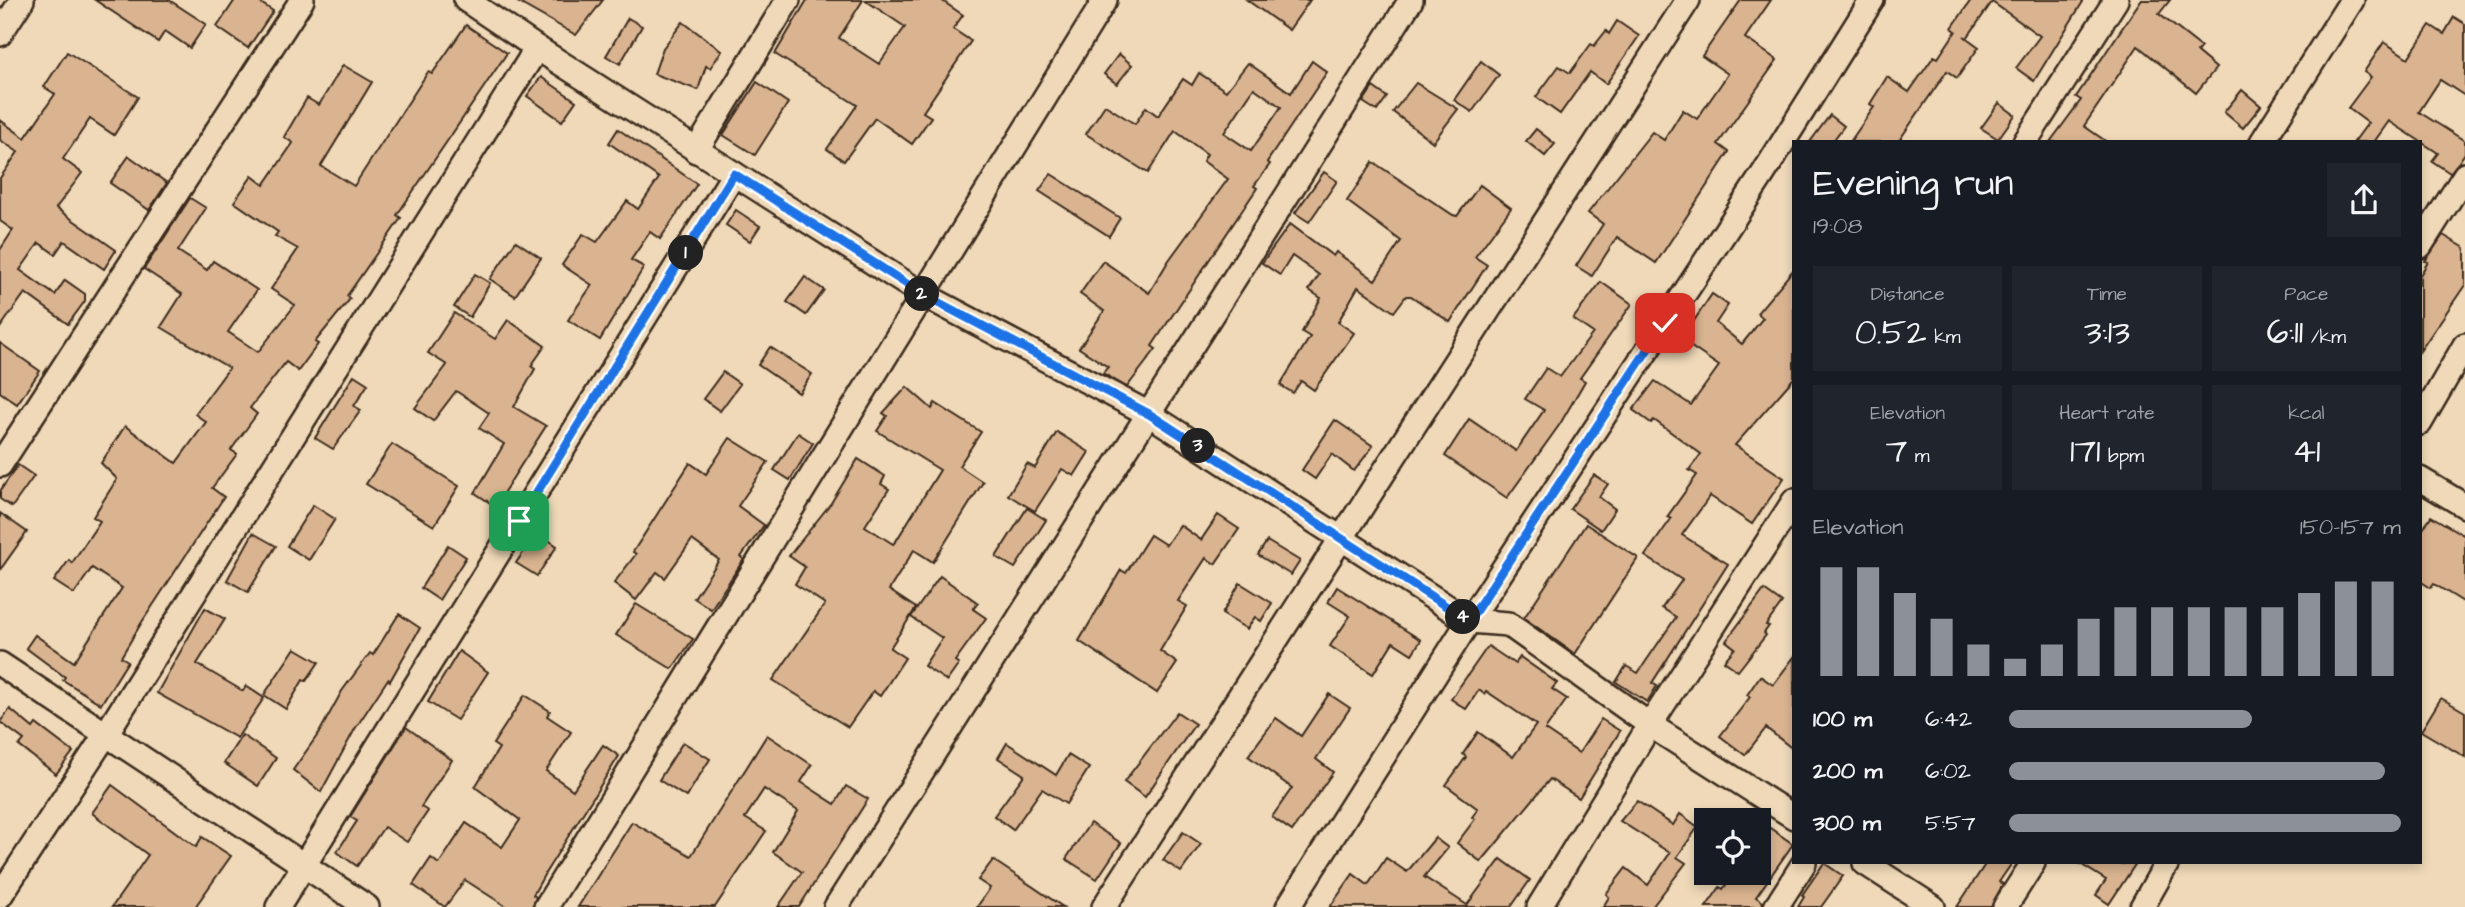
<!DOCTYPE html>
<html lang="en">
<head>
<meta charset="utf-8">
<style>
  :root { --surface:#171b24; --page:#20242c; --text:#f1f3f6; --muted:#9ea1a6; --accent:#8c9099 }
  body { margin:0; font-family:"Architects Daughter",sans-serif; background:var(--page); color:var(--text); height:100vh; display:flex; flex-direction:column; font-size:26px; white-space:nowrap }
  * { box-sizing:border-box; margin:0 }
  p { font-size:23px; color:var(--muted) }
  .icon { flex:none; width:38px; height:38px; fill:none; stroke:currentColor; stroke-width:2; stroke-linecap:round; stroke-linejoin:round }
  .map { position:relative; flex:1; overflow:hidden }
  .side { position:absolute; left:1792px; top:140px; width:630px; height:724px; display:flex; flex-direction:column; background:var(--surface); border-radius:0px; box-shadow:0 4px 10px #0003 }
  .side>* { flex:none }
  .controls { position:absolute; left:1694px; top:808px; display:grid; gap:14px }
  .controls a { display:grid; place-items:center; width:77px; height:77px; border-radius:0px; background:var(--surface); box-shadow:0 4px 10px #0003; font-size:35px }
  .pin { position:absolute; display:grid; place-items:center; width:60px; height:60px; color:#fff; margin:-30px; border-radius:14px; box-shadow:0 4px 10px #0006 }
  .km { position:absolute; width:35px; height:35px; margin:-18px; border-radius:50%; background:#222; color:#fff; font-size:19px; line-height:35px; text-align:center }
  .round { display:grid; place-items:center; flex:none; width:74px; height:74px; border-radius:0px; background:var(--page) }
  .head { display:flex; align-items:center; justify-content:space-between; height:119px; padding:0 21px }
  h1 { font-size:38px; font-weight:600; line-height:52px }
  .metrics { display:grid; grid-template-columns:repeat(3,1fr); gap:10px; height:119px; padding:7px 21px }
  .metrics div { display:grid; align-content:center; border-radius:0px; background:var(--page); text-align:center }
  .metrics b { font-size:35px; font-weight:600 }
  .metrics small { font-size:19px; font-weight:400 }
  .metrics p { font-size:19px }
  .chart { height:196px; padding:14px 21px }
  .chart p { display:flex; justify-content:space-between }
  .chart svg { width:100%; height:126px; margin-top:7px; stroke:var(--accent); stroke-width:6 }
  ul { padding:0 21px; list-style:none; font-size:23px }
  li { display:grid; grid-template-columns:112px 84px 1fr; align-items:center; height:52px }
  li i { height:18px; border-radius:9px; background:var(--accent) }
  .map>svg:first-child { display:block }
  .building { fill:#dab490; stroke:#3b2a1e; stroke-width:2; fill-rule:evenodd }
  .lines { fill:none; stroke-linecap:round; stroke-linejoin:round }
  .street-casing { stroke:#3b2a1e; stroke-width:28 }
  .street { stroke:#efd9b8; stroke-width:23 }
  .route-casing { stroke:#fff; stroke-width:14 }
  .route { stroke:#1a73e8; stroke-width:9 }
</style>
</head>
<body>
<div class="map">
<svg width="2465" height="907" viewBox="0 0 2465 907">
  <rect width="100%" height="100%" fill="#efd9b8"/>
  <filter id="ink" filterUnits="userSpaceOnUse"><feTurbulence type="fractalNoise" baseFrequency=".0143" numOctaves="2"/><feDisplacementMap in="SourceGraphic" scale="14" xChannelSelector="R" yChannelSelector="G"/><feConvolveMatrix kernelMatrix="1 2 1 2 8 2 1 2 1" color-interpolation-filters="sRGB"/></filter>
  <g filter="url(#ink)">
    <!-- building -->
    <g class="building">
      <polygon points="95,0 169,0 206,24 190,48 165,31 158,42"/>
      <polygon points="235,0 256,0 273,11 248,48 217,27"/>
      <polygon points="514,0 603,0 576,35"/>
      <polygon points="807,0 863,0 839,38 879,64 905,27 865,0 941,0 963,15 953,29 971,41 923,112 931,117 912,144 875,118 844,161 827,149 857,105 775,54"/>
      <polygon points="1247,0 1310,0 1289,30"/>
      <polygon points="1741,0 1771,0 1745,38 1777,60 1718,144 1729,152 1656,263 1617,237 1592,276 1576,266 1603,224 1588,213 1652,132 1664,140 1683,110 1697,119 1728,74 1702,56"/>
      <polygon points="1971,0 2084,0 2034,81 2016,68 2040,36 1992,2 1967,38 1964,36 1979,47 1957,78 1947,71 1898,142 1850,142 1874,107 1870,104 1887,77 1909,92 1934,56 1938,58 1956,31 1952,28"/>
      <polygon points="2141,0 2170,0 2159,14 2201,47 2197,52 2216,68 2196,93 2138,46 2084,126 2107,142 2050,142 2081,100 2076,97"/>
      <polygon points="2454,17 2465,24 2465,96 2440,80 2419,112 2465,141 2465,153 2459,162 2450,173 2432,161 2438,153 2389,121 2374,142 2354,142 2368,123 2348,108 2371,77 2364,72 2384,42 2408,58 2430,25 2444,34"/>
      <polygon points="628,18 642,26 620,64 606,56"/>
      <polygon points="1617,21 1639,36 1606,84 1590,72 1560,114 1536,97 1559,66 1570,73 1591,44 1594,46 1606,31 1609,34"/>
      <polygon points="683,22 722,51 710,68 706,66 698,90 654,74 663,48"/>
      <polygon points="466,25 507,53 397,215 401,218 347,296 350,299 315,342 318,344 298,371 286,362 250,408 257,414 231,450 237,454 212,488 224,497 142,622 121,657 128,661 101,704 63,680 65,677 26,648 35,635 74,662 122,588 92,568 74,594 54,581 69,560 72,563 100,521 93,517 117,479 101,463 125,426 176,463 206,422 195,414 229,368 161,327 182,294 144,269 190,198 206,208 178,251 207,270 213,261 257,290 228,332 258,352 295,305 271,289 298,249 275,236 278,232 234,202 252,176 264,185 293,143 284,137 307,98 319,105 343,65 372,82 321,166 354,186 428,72 432,74"/>
      <polygon points="67,52 138,97 114,135 90,119 63,159 82,173 56,208 116,250 104,269 64,241 55,254 39,243 20,270 55,295 65,280 85,294 85,301 68,324 25,293 0,328 0,250 13,230 0,221 0,178 18,152 0,140 0,120 25,138 55,94 44,87"/>
      <polygon points="1119,54 1132,65 1117,84 1104,74"/>
      <path d="M1312,61L1327,72L1267,162L1270,164L1254,186L1257,188L1152,346L1156,349L1127,387L1111,378L1103,373L1108,367L1079,348L1104,311L1080,294L1103,261L1149,293L1169,260L1228,179L1203,161L1207,154L1175,131L1148,173L1086,134L1105,105L1135,124L1146,107L1158,116L1183,79L1192,85L1199,73L1226,91L1248,63L1291,93ZM1254,88L1281,107L1251,151L1224,133Z"/>
      <polygon points="1481,61 1499,75 1472,112 1454,100"/>
      <polygon points="541,77 576,101 562,121 527,96"/>
      <polygon points="757,82 788,103 755,155 723,135"/>
      <polygon points="1416,83 1458,109 1433,142 1393,112"/>
      <polygon points="1373,87 1387,97 1377,111 1363,102"/>
      <polygon points="2242,90 2261,106 2243,128 2224,112"/>
      <polygon points="1999,103 2015,115 1998,139 1981,128"/>
      <polygon points="1830,115 1844,126 1832,142 1810,142"/>
      <polygon points="618,129 697,184 660,239 650,232 631,260 644,267 600,340 568,320 592,285 562,265 583,234 597,242 627,201 638,209 659,178 609,143"/>
      <polygon points="1536,129 1555,144 1545,156 1526,141"/>
      <polygon points="129,156 167,183 149,210 110,183"/>
      <polygon points="1373,162 1453,215 1457,216 1480,185 1511,208 1475,257 1487,265 1450,322 1411,296 1406,296 1394,312 1358,287 1338,322 1354,333 1314,390 1301,381 1293,393 1280,385 1310,337 1302,332 1321,298 1309,290 1319,275 1292,256 1280,275 1262,263 1290,224 1333,256 1336,252 1375,280 1401,241 1347,201"/>
      <polygon points="1324,172 1337,181 1309,222 1295,213"/>
      <polygon points="1051,174 1120,218 1109,236 1039,191"/>
      <polygon points="736,210 760,226 750,241 726,225"/>
      <polygon points="2443,235 2465,248 2465,285 2420,351 2420,275 2428,262 2425,261"/>
      <polygon points="516,241 541,258 515,296 490,279"/>
      <polygon points="1794,269 1794,378 1735,445 1784,478 1752,524 1710,496 1682,535 1728,564 1652,683 1657,686 1647,702 1616,682 1626,666 1638,673 1676,617 1662,608 1682,580 1645,556 1671,519 1667,517 1697,475 1689,470 1701,454 1654,420 1651,423 1633,410 1655,381 1691,405 1719,366 1681,340 1712,294 1728,305 1716,323 1742,344 1763,318 1757,313"/>
      <polygon points="475,274 490,283 470,317 454,307"/>
      <polygon points="805,277 824,290 806,315 787,302"/>
      <polygon points="1601,282 1632,304 1580,378 1585,381 1560,424 1507,498 1445,456 1469,419 1516,451 1544,410 1525,399 1546,368 1560,377 1593,333 1573,319"/>
      <polygon points="454,313 495,339 508,320 545,346 531,366 535,369 514,407 546,426 495,506 475,493 504,444 479,428 489,413 456,391 433,421 415,408 447,365 428,353"/>
      <polygon points="0,343 40,371 17,404 0,392"/>
      <polygon points="770,347 812,374 799,393 758,365"/>
      <polygon points="723,372 740,384 720,411 703,399"/>
      <polygon points="354,375 368,384 354,406 361,410 333,449 315,438"/>
      <polygon points="907,387 932,409 935,403 981,432 959,466 983,482 933,562 914,550 889,590 916,608 890,648 905,658 880,696 873,691 848,727 773,680 825,604 795,584 805,567 789,556 831,503 858,459 885,476 881,484 889,489 865,526 893,544 896,541 940,470 877,431 887,416 883,413"/>
      <polygon points="1335,420 1373,446 1354,471 1332,454 1315,479 1302,470"/>
      <polygon points="1057,432 1089,452 1074,476 1062,469 1035,511 1008,495 1027,464 1035,468"/>
      <polygon points="798,433 813,443 790,480 774,470"/>
      <polygon points="730,438 768,462 738,506 764,525 741,557 744,559 711,609 694,598 719,560 692,540 665,578 657,572 636,600 614,583 636,554 633,552 690,463 706,474"/>
      <polygon points="392,444 459,486 434,526 366,484"/>
      <polygon points="18,465 34,476 12,507 0,499 0,491"/>
      <polygon points="1594,475 1608,484 1599,497 1615,509 1601,530 1570,509"/>
      <polygon points="313,505 335,519 309,560 287,546"/>
      <polygon points="1027,508 1046,520 1015,568 996,557"/>
      <polygon points="0,513 27,532 0,570"/>
      <polygon points="1218,515 1239,529 1215,564 1206,558 1178,601 1187,606 1160,651 1177,663 1157,693 1079,641 1121,570 1126,573 1150,535 1166,545 1180,525 1201,540"/>
      <polygon points="2431,516 2465,536 2465,603 2434,584 2431,588 2420,581 2420,534"/>
      <polygon points="1586,524 1638,558 1575,654 1524,618"/>
      <polygon points="537,532 557,546 537,576 516,563"/>
      <polygon points="253,533 276,546 248,592 227,580"/>
      <polygon points="1267,541 1300,561 1291,575 1258,555"/>
      <polygon points="448,545 466,557 439,600 421,588"/>
      <polygon points="940,576 978,603 973,609 986,618 955,661 959,664 947,681 924,666 942,638 911,617"/>
      <polygon points="1240,583 1272,603 1261,621 1255,617 1247,629 1222,614"/>
      <polygon points="1337,587 1421,640 1412,654 1393,642 1373,674 1330,646 1350,616 1328,602"/>
      <polygon points="1764,590 1782,603 1766,625 1769,626 1764,633 1766,635 1738,671 1724,661 1735,648 1726,641"/>
      <polygon points="636,604 693,639 672,669 616,635"/>
      <polygon points="205,608 225,619 197,664 243,691 246,686 264,698 237,738 157,693"/>
      <polygon points="399,614 420,628 390,681 388,679 355,729 321,792 293,770 319,733 342,691 370,653 373,655"/>
      <polygon points="1488,646 1515,664 1520,657 1557,683 1552,689 1567,699 1545,730 1579,753 1601,719 1620,731 1579,798 1550,779 1481,862 1457,843 1475,819 1472,817 1478,809 1446,785 1466,757 1463,754 1478,732 1513,757 1536,725 1486,691 1484,694 1479,690 1466,709 1451,699"/>
      <polygon points="295,648 319,662 306,681 303,680 286,709 264,695"/>
      <polygon points="459,651 488,672 457,720 428,702"/>
      <polygon points="1794,657 1794,750 1766,728 1745,755 1720,736 1750,697 1747,695 1760,676 1773,685"/>
      <polygon points="1329,694 1350,708 1316,759 1333,772 1292,831 1272,817 1292,788 1248,756 1276,718 1301,736"/>
      <polygon points="525,695 550,711 547,716 571,732 546,771 573,790 603,745 619,756 544,875 533,895 536,897 532,907 507,907 465,880 445,907 413,885 431,858 439,864 466,823 502,847 520,820 475,787 499,748 493,744"/>
      <polygon points="2441,698 2465,712 2465,757 2421,731"/>
      <polygon points="10,709 33,728 36,724 73,752 56,774 19,746 24,740 0,722"/>
      <polygon points="1177,712 1195,724 1145,797 1124,782"/>
      <polygon points="406,727 452,760 421,807 428,811 407,842 384,827 357,866 337,852 357,821 350,817"/>
      <polygon points="242,735 276,758 258,786 224,763"/>
      <polygon points="767,735 812,765 801,782 835,804 846,786 868,799 799,907 778,907 802,872 773,852 798,811 764,789 745,818 766,831 715,907 578,907 632,822 691,856"/>
      <polygon points="683,742 710,759 686,797 659,780"/>
      <polygon points="1007,743 1056,775 1068,755 1089,768 1066,804 1042,789 1013,830 994,816 1024,775 998,758"/>
      <polygon points="112,785 196,847 202,837 231,856 195,907 112,907 148,855 92,813"/>
      <polygon points="1637,801 1673,825 1680,814 1698,827 1677,857 1686,863 1652,907 1603,907 1609,897 1606,894 1626,868 1648,885 1670,853 1620,821"/>
      <polygon points="1090,823 1121,843 1097,879 1066,859"/>
      <polygon points="1767,826 1793,844 1756,897 1763,902 1762,907 1706,907 1720,887 1723,889 1735,873 1759,873 1759,838"/>
      <polygon points="1183,832 1201,844 1181,872 1163,860"/>
      <polygon points="1435,838 1448,848 1424,877 1467,905 1501,859 1530,880 1511,907 1330,907 1353,874 1368,885 1386,858 1407,872"/>
      <polygon points="993,860 1063,907 977,907 990,888 978,880"/>
      <polygon points="1824,863 1843,876 1821,907 1798,907 1804,897 1802,895"/>
      <polygon points="1986,863 2012,863 1999,882 2003,884 1991,907 1957,907"/>
      <polygon points="2079,863 2117,864 2136,863 2109,904 2096,895 2106,880"/>
    </g>
    <g class="lines">
      <!-- street casing -->
      <g class="street-casing">
        <g id="street">
          <polyline points="466,0 537,48 924,295 1149,414 1469,621 1508,624 1650,725 1794,817"/>
          <polyline points="0,34 22,0"/>
          <polyline points="2025,142 2116,0"/>
          <polyline points="2262,142 2352,0"/>
          <polyline points="696,151 788,0"/>
          <polyline points="2420,246 2465,175"/>
          <polyline points="2420,423 2465,345"/>
          <polyline points="0,465 302,0"/>
          <polyline points="2420,479 2465,506"/>
          <polyline points="0,664 367,907"/>
          <polyline points="1865,863 1933,907"/>
          <polyline points="0,896 106,734 537,48"/>
          <polyline points="278,907 734,174"/>
          <polyline points="546,907 1105,0"/>
          <polyline points="836,907 1411,0"/>
          <polyline points="1104,907 1688,0"/>
          <polyline points="1288,907 1469,621 1763,174 1872,0"/>
          <polyline points="1539,907 1650,725 1794,501"/>
          <polyline points="1776,907 1804,863"/>
          <polyline points="2005,907 2033,863"/>
          <polyline points="2142,907 2167,863"/>
        </g>
      </g>
      <!-- street -->
      <use href="#street" class="street"/>
    </g>
  </g>
  <g class="lines" filter="url(#ink)">
    <!-- route casing -->
    <g class="route-casing">
      <polyline id="route" points="519,521 734,174 924,295 1149,414 1469,621 1665,323"/>
    </g>
    <!-- route -->
    <use href="#route" class="route"/>
  </g>
</svg>
<div class="controls">
<a><svg class="icon" aria-label="locate" viewBox="0 0 24 24"><circle cx="12" cy="12" r="6"/><path d="M12 2v4M12 18v4M2 12h4M18 12h4"/></svg></a>
</div>
<div class="pin" style="left:519px;top:521px;background:#1e9e55"><svg class="icon" aria-label="arrive" viewBox="0 0 24 24"><path d="M6 21V4h12l-3 4 3 4H6"/></svg></div>
<div class="pin" style="left:1665px;top:323px;background:#d93025"><svg class="icon" aria-label="check" viewBox="0 0 24 24"><path d="M5 12l5 5 9-10"/></svg></div>
<b class="km" style="left:686px;top:253px">1</b>
<b class="km" style="left:922px;top:294px">2</b>
<b class="km" style="left:1198px;top:446px">3</b>
<b class="km" style="left:1463px;top:617px">4</b>
<section class="side">
<div class="head"><div><h1>Evening run</h1><p>19:08</p></div><a class="round"><svg class="icon" aria-label="share" viewBox="0 0 24 24"><path d="M12 15V3M7 8l5-5 5 5M5 13v7h14v-7"/></svg></a></div>
<div class="metrics">
<div><p>Distance</p><b>0.52<small> km</small></b></div>
<div><p>Time</p><b>3:13</b></div>
<div><p>Pace</p><b>6:11<small> /km</small></b></div>
</div>
<div class="metrics">
<div><p>Elevation</p><b>7<small> m</small></b></div>
<div><p>Heart rate</p><b>171<small> bpm</small></b></div>
<div><p>kcal</p><b>41</b></div>
</div>
<div class="chart"><p><span>Elevation</span>150–157 m</p>
<svg viewBox="0 0 160 44" preserveAspectRatio="none"><path d="M5 44V6M15 44V6M25 44V15M35 44V24M45 44V33M55 44V38M65 44V33M75 44V24M85 44V20M95 44V20M105 44V20M115 44V20M125 44V20M135 44V15M145 44V11M155 44V11"/></svg>
</div>
<ul>
<li><b>100 m</b>6:42<i style="width:62%"></i></li>
<li><b>200 m</b>6:02<i style="width:96%"></i></li>
<li><b>300 m</b>5:57<i style="width:100%"></i></li>
</ul>
</section>
</div>
</body>
</html>
